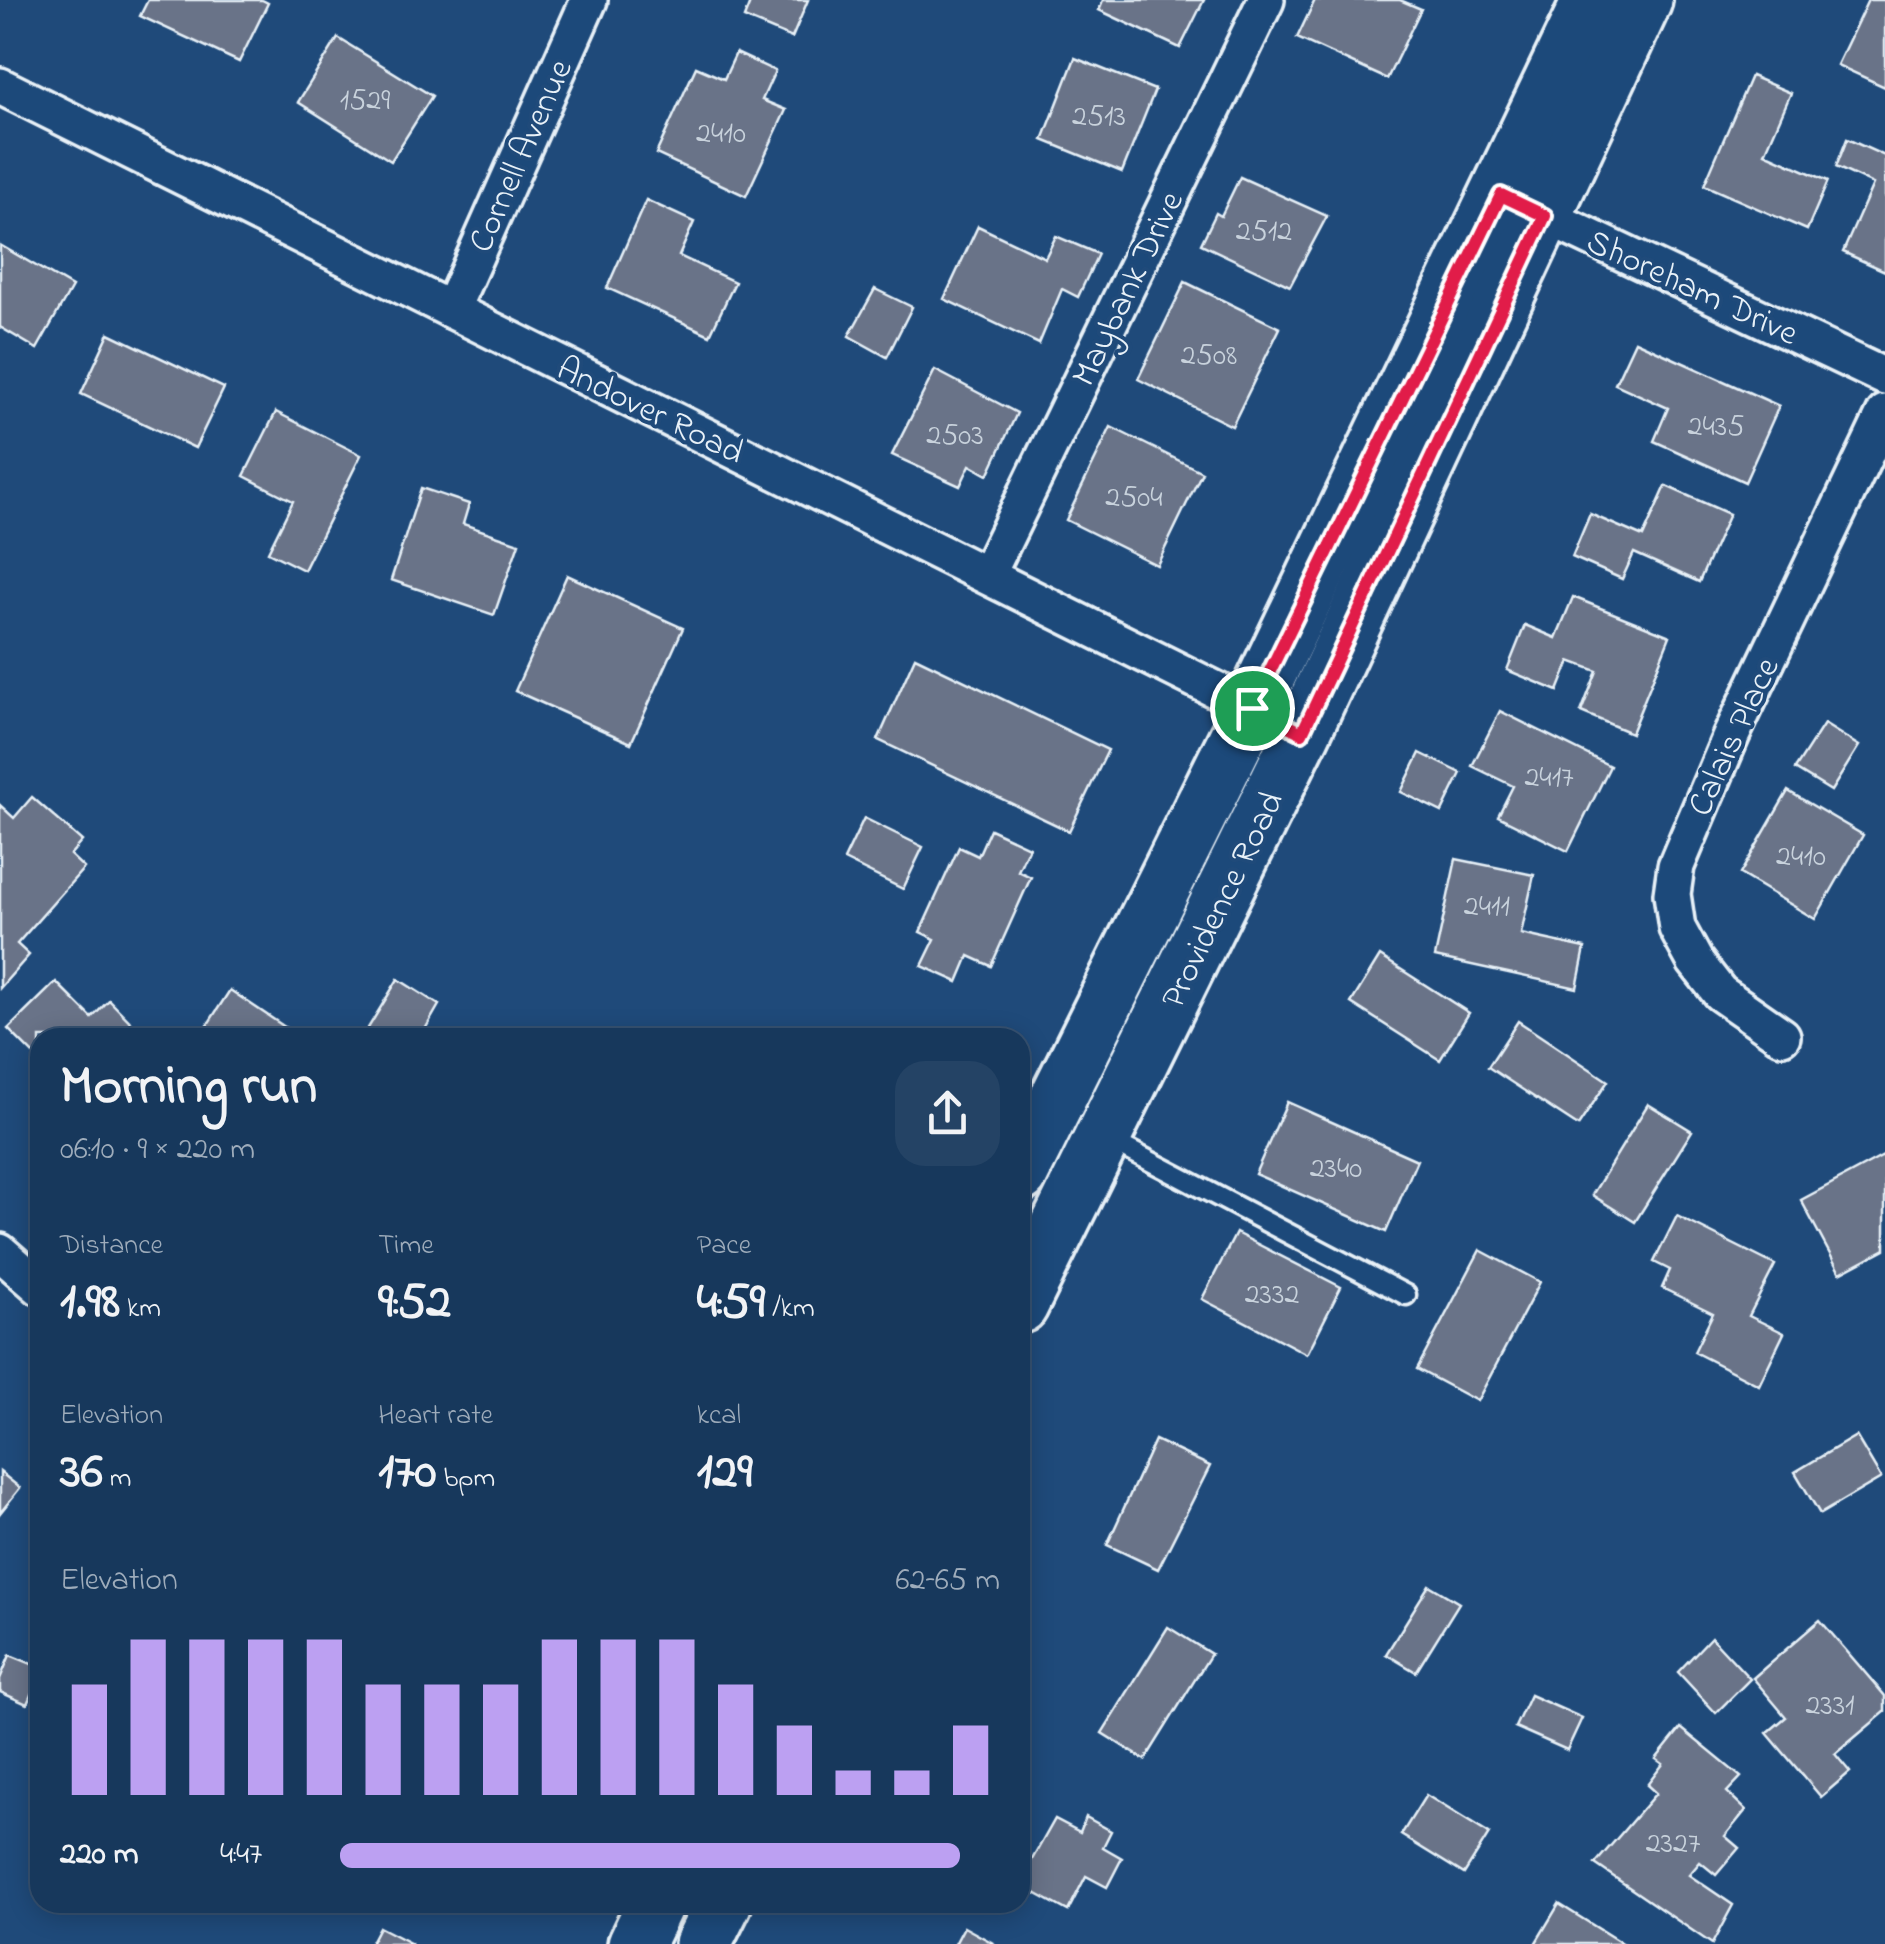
<!DOCTYPE html>
<html lang="en">
<head>
<meta charset="utf-8">
<style>
  :root { --surface:#17385c; --page:#244365; --text:#f1f3f6; --muted:#9eacbb; --line:#365272; --accent:#bca0f2 }
  body { margin:0; font-family:"Indie Flower",sans-serif; background:var(--page); color:var(--text); height:100vh; display:flex; flex-direction:column; font-size:38px; white-space:nowrap }
  * { box-sizing:border-box; margin:0 }
  p { font-size:32px; color:var(--muted) }
  .icon { flex:none; width:55px; height:55px; fill:none; stroke:currentColor; stroke-width:2; stroke-linecap:round; stroke-linejoin:round }
  .map { position:relative; flex:1; overflow:hidden }
  .panel { position:absolute; left:30px; top:1028px; width:1000px; height:885px; display:flex; flex-direction:column; background:var(--surface); border-radius:30px; box-shadow:0 5px 25px #0003,0 0 0 2px var(--line) }
  .panel>* { flex:none }
  .pin { position:absolute; display:grid; place-items:center; width:85px; height:85px; color:#fff; margin:-42px; border:5px solid #fff; border-radius:50%; box-shadow:0 2px 10px #0007 }
  .round { display:grid; place-items:center; flex:none; width:105px; height:105px; border-radius:30px; background:var(--page) }
  .overview { display:flex; align-items:center; justify-content:space-between; height:170px; padding:0 30px }
  h1 { font-size:55px; font-weight:700; line-height:75px }
  .stats { display:grid; grid-template-columns:repeat(3,1fr); gap:15px; height:170px; padding:10px 30px }
  .stats div { display:grid; align-content:center }
  .stats b { font-size:50px; font-weight:700 }
  .stats small { font-size:28px; font-weight:400 }
  .stats p { font-size:28px }
  .chart { height:280px; padding:20px 30px }
  .chart p { display:flex; justify-content:space-between }
  .chart svg { width:100%; height:180px; margin-top:10px; stroke:var(--accent); stroke-width:6 }
  ul { padding:0 30px; list-style:none; font-size:32px }
  li { display:grid; grid-template-columns:160px 120px 1fr; align-items:center; height:75px }
  li i { height:25px; border-radius:12px; background:var(--accent) }
  .map>svg:first-child { display:block }
  .building { fill:#697388; stroke:#e8f1f8; stroke-width:2.5 }
  .lines { fill:none; stroke-linecap:round; stroke-linejoin:round }
  .lane-casing { stroke:#e8f1f8; stroke-width:25 }
  .street-casing { stroke:#e8f1f8; stroke-width:42 }
  .primary-casing { stroke:#e8f1f8; stroke-width:62 }
  .lane { stroke:#1f4a7a; stroke-width:18 }
  .street { stroke:#1f4a7a; stroke-width:35 }
  .primary { stroke:#1f4a7a; stroke-width:55 }
  .route-casing { stroke:#fff; stroke-width:20 }
  .route { stroke:#e11d48; stroke-width:12 }
  .labels { text-anchor:middle; stroke-width:8; stroke-linejoin:round; paint-order:stroke }
  .number-label { font-size:30px; fill:#c8d2dc }
  .street-label { font-size:35px; fill:#e8f1f8; stroke:#1f4a7a }
</style>
</head>
<body>
<div class="map">
<svg width="1885" height="1944" viewBox="0 0 1885 1944">
  <rect width="100%" height="100%" fill="#1f4a7a"/>
  <filter id="ink" filterUnits="userSpaceOnUse"><feTurbulence type="fractalNoise" baseFrequency=".01" numOctaves="2"/><feDisplacementMap in="SourceGraphic" scale="20" xChannelSelector="R" yChannelSelector="G"/><feConvolveMatrix kernelMatrix="1 2 1 2 8 2 1 2 1" color-interpolation-filters="sRGB"/></filter>
  <g filter="url(#ink)">
    <!-- building -->
    <g class="building">
      <polygon points="148,0 262,0 268,3 239,62 140,16"/>
      <polygon points="751,0 808,0 792,38 744,18"/>
      <polygon points="1103,0 1204,0 1180,48 1099,10"/>
      <polygon points="1315,0 1400,0 1421,9 1387,79 1297,38"/>
      <polygon points="1868,0 1885,0 1885,87 1837,65"/>
      <polygon points="338,38 432,96 391,161 298,102"/>
      <polygon points="736,53 775,71 762,100 786,110 746,196 656,154 696,67 724,79"/>
      <polygon points="1075,58 1155,90 1122,172 1043,140"/>
      <polygon points="1751,76 1791,93 1765,153 1828,181 1807,230 1704,185"/>
      <polygon points="1847,139 1885,156 1885,271 1843,252 1873,184 1836,167"/>
      <polygon points="1240,177 1327,216 1290,286 1201,244 1216,213 1221,216"/>
      <polygon points="646,200 694,222 679,256 735,282 710,335 607,288"/>
      <polygon points="978,226 1045,258 1056,236 1098,254 1078,297 1062,289 1039,344 944,299"/>
      <polygon points="0,245 72,287 37,349 0,327"/>
      <polygon points="1185,282 1280,328 1232,426 1138,379"/>
      <polygon points="875,289 912,307 887,357 849,336"/>
      <polygon points="109,333 224,388 195,448 81,394"/>
      <polygon points="1635,341 1779,406 1745,482 1654,441 1668,408 1615,384"/>
      <polygon points="935,370 1017,413 988,475 970,465 960,486 892,455"/>
      <polygon points="276,412 361,455 304,570 268,552 293,501 244,476"/>
      <polygon points="1111,427 1202,472 1157,565 1066,520"/>
      <polygon points="1666,486 1729,514 1699,582 1634,553 1622,579 1572,557 1590,514 1643,537"/>
      <polygon points="421,488 469,504 463,524 519,543 494,615 391,580"/>
      <polygon points="567,575 683,628 631,743 515,691"/>
      <polygon points="1573,597 1670,636 1631,733 1581,712 1597,671 1570,661 1558,691 1507,670 1525,625 1556,638"/>
      <polygon points="915,657 1108,750 1069,831 878,740"/>
      <polygon points="1500,711 1610,766 1568,851 1498,816 1513,786 1472,766"/>
      <polygon points="1824,724 1859,746 1831,791 1795,769"/>
      <polygon points="1420,753 1461,773 1442,812 1401,792"/>
      <polygon points="1788,791 1863,835 1815,919 1740,874"/>
      <polygon points="32,797 82,841 70,855 84,868 17,944 29,955 0,988 0,805 14,818"/>
      <polygon points="864,818 923,847 903,889 844,860"/>
      <polygon points="990,829 1029,847 1018,871 1031,877 991,966 969,956 958,982 922,966 935,939 920,932 959,847 978,856"/>
      <polygon points="1456,859 1534,875 1521,934 1585,948 1577,988 1435,957"/>
      <polygon points="1380,956 1469,1013 1440,1060 1351,1003"/>
      <polygon points="398,979 439,1005 420,1038 362,1038"/>
      <polygon points="56,982 92,1018 109,1000 146,1038 40,1038 40,1061 8,1029"/>
      <polygon points="230,990 301,1038 199,1038"/>
      <polygon points="1518,1021 1608,1081 1578,1126 1488,1067"/>
      <polygon points="1287,1102 1417,1160 1386,1232 1255,1174"/>
      <polygon points="1648,1104 1692,1131 1635,1222 1592,1195"/>
      <polygon points="1885,1155 1885,1249 1840,1273 1801,1200"/>
      <polygon points="1677,1216 1775,1265 1749,1316 1784,1333 1759,1385 1694,1352 1713,1313 1662,1288 1670,1270 1654,1262"/>
      <polygon points="1236,1233 1341,1287 1307,1354 1202,1299"/>
      <polygon points="1480,1250 1540,1282 1477,1401 1417,1369"/>
      <polygon points="1856,1436 1881,1478 1820,1514 1795,1472"/>
      <polygon points="1155,1440 1210,1466 1158,1569 1107,1545"/>
      <polygon points="0,1472 20,1488 0,1513"/>
      <polygon points="1429,1585 1459,1603 1416,1672 1386,1654"/>
      <polygon points="1820,1620 1885,1696 1885,1712 1835,1754 1850,1772 1821,1797 1767,1733 1786,1717 1753,1678"/>
      <polygon points="1168,1627 1211,1654 1145,1760 1102,1733"/>
      <polygon points="1711,1637 1750,1679 1716,1713 1678,1672"/>
      <polygon points="40,1652 40,1674 27,1704 0,1692 0,1679 10,1655 34,1665"/>
      <polygon points="1530,1695 1582,1718 1567,1750 1515,1727"/>
      <polygon points="1681,1728 1741,1777 1727,1792 1746,1810 1725,1836 1739,1848 1716,1875 1700,1862 1689,1875 1733,1905 1712,1944 1595,1864 1656,1793 1647,1785 1663,1764 1656,1759"/>
      <polygon points="1426,1795 1489,1834 1464,1874 1401,1835"/>
      <polygon points="1086,1817 1111,1831 1103,1847 1122,1858 1107,1887 1086,1876 1068,1911 1020,1885 1020,1881 1055,1819 1080,1832"/>
      <polygon points="1559,1904 1623,1944 1535,1944"/>
      <polygon points="379,1927 412,1944 370,1944"/>
      <polygon points="964,1927 995,1944 955,1944"/>
    </g>
    <g class="lines">
      <!-- lane casing -->
      <g class="lane-casing">
        <polyline id="lane" points="1108,1139 1406,1295"/>
      </g>
      <!-- street casing -->
      <g class="street-casing">
        <g id="street">
          <polyline points="0,86 1271,717"/>
          <polyline points="1524,206 1885,377"/>
          <polyline points="451,310 589,0"/>
          <polyline points="987,575 1266,0"/>
          <polyline points="1782,1036 1720,993 1695,961 1677,928 1672,894 1676,866 1731,736 1885,413"/>
          <polyline points="0,1252 40,1287"/>
        </g>
      </g>
      <!-- primary casing -->
      <g class="primary-casing">
        <g id="primary">
          <polyline points="1020,1174 1252,708 1591,0"/>
          <polyline points="1020,1305 1302,733 1644,0"/>
          <polyline points="636,1944 656,1902"/>
          <polyline points="703,1944 724,1902"/>
        </g>
      </g>
      <!-- lane -->
      <use href="#lane" class="lane"/>
      <!-- street -->
      <use href="#street" class="street"/>
      <!-- primary -->
      <use href="#primary" class="primary"/>
    </g>
  </g>
  <g class="lines" filter="url(#ink)">
    <!-- route casing -->
    <g class="route-casing">
      <polygon id="route" points="1501,195 1545,216 1302,733 1252,708"/>
    </g>
    <!-- route -->
    <use href="#route" class="route"/>
  </g>
  <g class="labels">
    <!-- number labels -->
    <g class="number-label">
      <text x="365" y="109">1529</text>
      <text x="1099" y="125">2513</text>
      <text x="721" y="142">2410</text>
      <text x="1264" y="240">2512</text>
      <text x="1209" y="364">2508</text>
      <text x="1716" y="435">2435</text>
      <text x="955" y="444">2503</text>
      <text x="1134" y="506">2504</text>
      <text x="1549" y="786">2417</text>
      <text x="1801" y="865">2410</text>
      <text x="1487" y="915">2411</text>
      <text x="1336" y="1177">2340</text>
      <text x="1272" y="1303">2332</text>
      <text x="1830" y="1714">2331</text>
      <text x="1673" y="1852">2327</text>
    </g>
    <!-- street labels -->
    <g class="street-label">
      <text transform="translate(519 155) rotate(-66)" y="12">Cornell Avenue</text>
      <text transform="translate(1693 286) rotate(25)" y="12">Shoreham Drive</text>
      <text transform="translate(1126 288) rotate(-64)" y="12">Maybank Drive</text>
      <text transform="translate(651 409) rotate(26)" y="12">Andover Road</text>
      <text transform="translate(1732 736) rotate(-65)" y="12">Calais Place</text>
      <text transform="translate(1221 899) rotate(-64)" y="12">Providence Road</text>
    </g>
  </g>
</svg>
<div class="pin" style="left:1252px;top:708px;background:#1e9e55"><svg class="icon" aria-label="arrive" viewBox="0 0 24 24"><path d="M6 21V4h12l-3 4 3 4H6"/></svg></div>
<section class="panel">
<div class="overview"><div><h1>Morning run</h1><p>06:10 · 9 × 220 m</p></div><a class="round"><svg class="icon" aria-label="share" viewBox="0 0 24 24"><path d="M12 15V3M7 8l5-5 5 5M5 13v7h14v-7"/></svg></a></div>
<div class="stats">
<div><p>Distance</p><b>1.98<small> km</small></b></div>
<div><p>Time</p><b>9:52</b></div>
<div><p>Pace</p><b>4:59<small> /km</small></b></div>
</div>
<div class="stats">
<div><p>Elevation</p><b>36<small> m</small></b></div>
<div><p>Heart rate</p><b>170<small> bpm</small></b></div>
<div><p>kcal</p><b>129</b></div>
</div>
<div class="chart"><p><span>Elevation</span>62–65 m</p>
<svg viewBox="0 0 160 44" preserveAspectRatio="none"><path d="M5 44V17M15 44V6M25 44V6M35 44V6M45 44V6M55 44V17M65 44V17M75 44V17M85 44V6M95 44V6M105 44V6M115 44V17M125 44V27M135 44V38M145 44V38M155 44V27"/></svg>
</div>
<ul>
<li><b>220 m</b>4:47<i style="width:94%"></i></li>
</ul>
</section>
</div>
</body>
</html>
